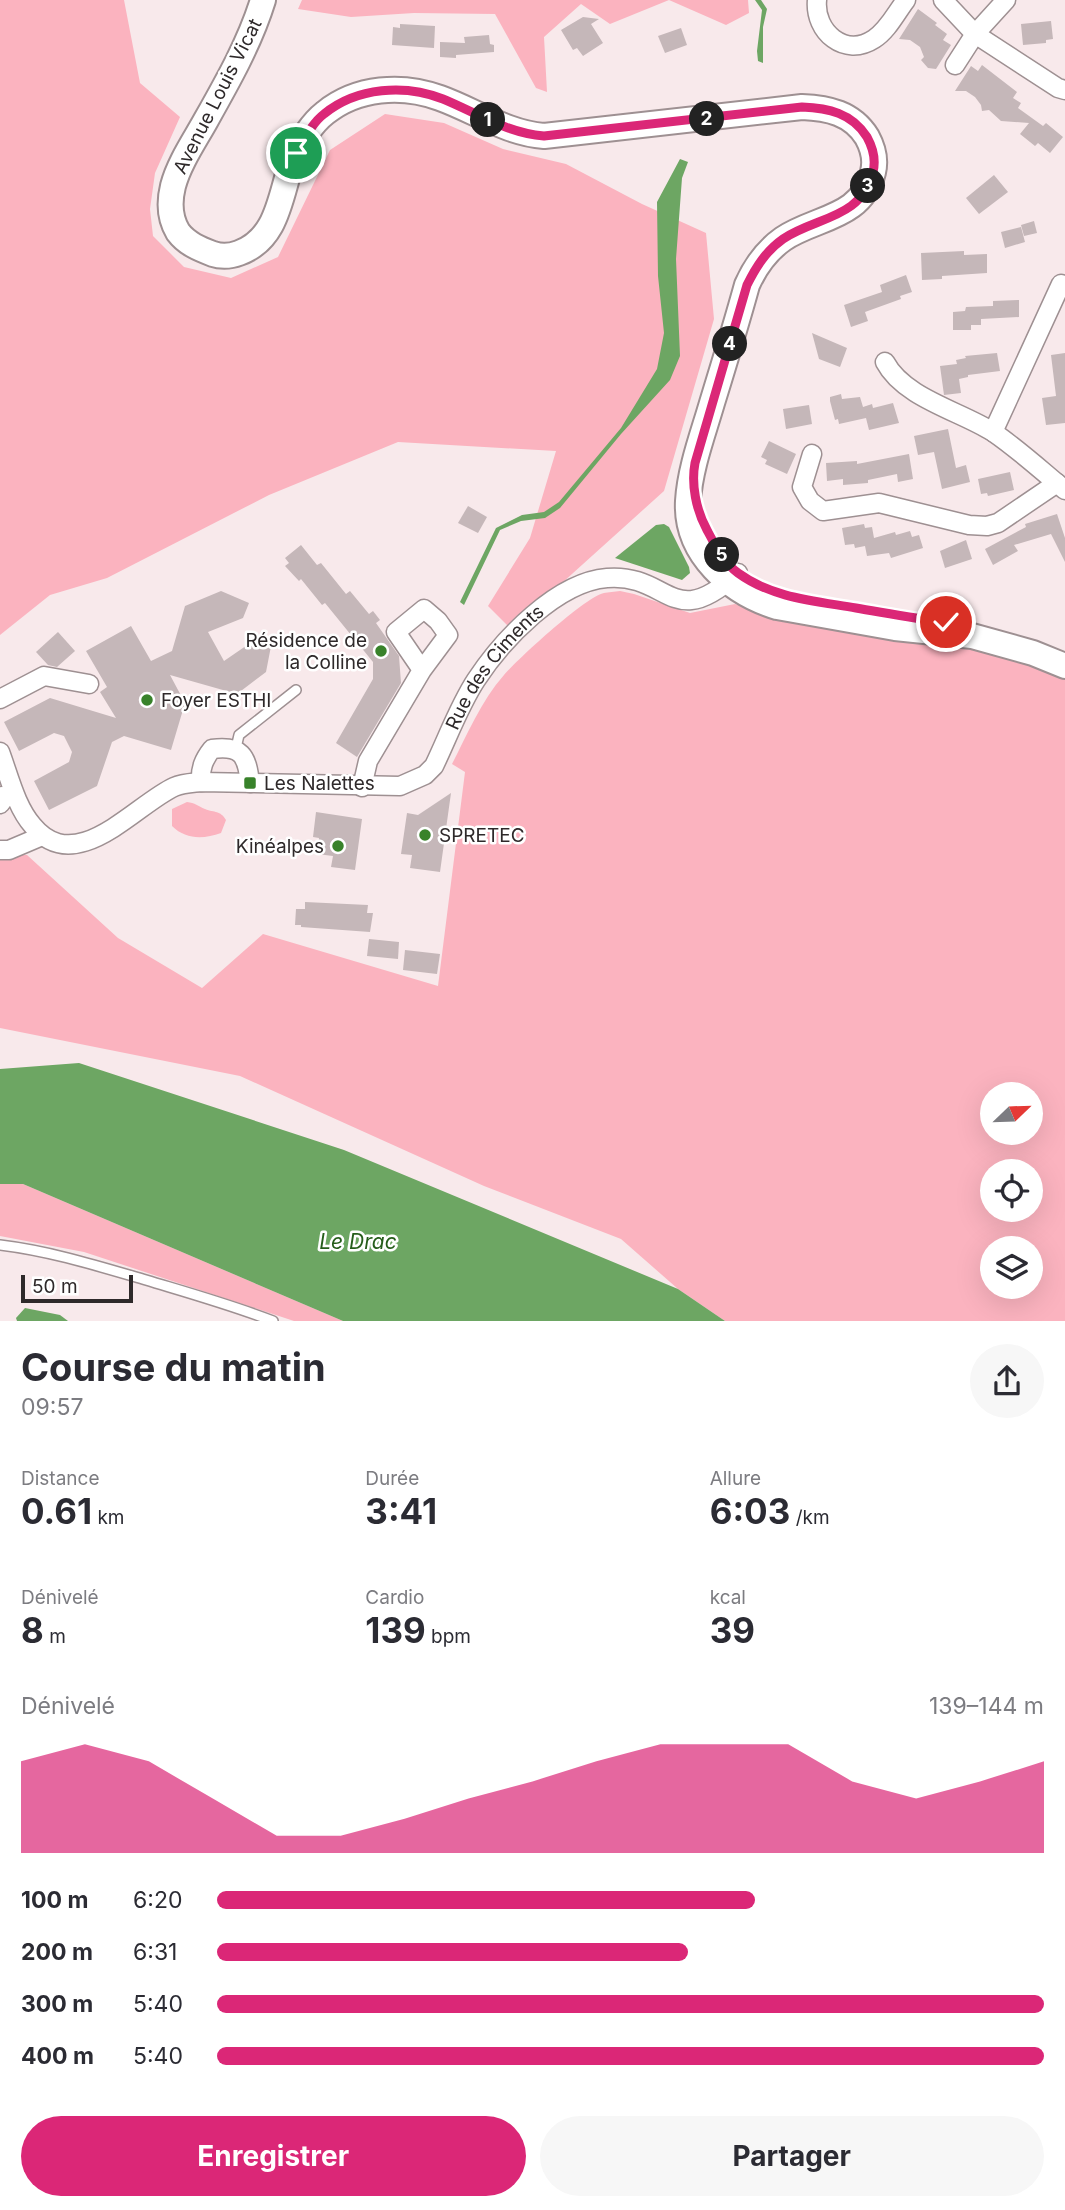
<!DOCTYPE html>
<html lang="fr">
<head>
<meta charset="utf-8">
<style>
  :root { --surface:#fff; --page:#f7f7f7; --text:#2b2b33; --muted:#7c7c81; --accent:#db2777 }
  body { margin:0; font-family:Inter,sans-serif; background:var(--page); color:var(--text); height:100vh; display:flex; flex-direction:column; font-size:26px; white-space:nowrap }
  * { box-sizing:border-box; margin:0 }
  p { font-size:23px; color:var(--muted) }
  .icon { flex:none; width:38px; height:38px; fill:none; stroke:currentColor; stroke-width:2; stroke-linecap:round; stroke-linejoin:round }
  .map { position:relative; height:1321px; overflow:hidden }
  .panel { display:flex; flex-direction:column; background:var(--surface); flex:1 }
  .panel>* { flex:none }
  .needle { width:46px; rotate:67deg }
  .buttons { position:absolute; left:980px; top:1082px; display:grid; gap:14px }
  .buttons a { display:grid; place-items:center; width:63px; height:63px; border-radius:50%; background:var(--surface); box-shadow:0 7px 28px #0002; font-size:35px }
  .scale { position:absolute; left:21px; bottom:18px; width:112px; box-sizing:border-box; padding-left:7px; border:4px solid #2e292a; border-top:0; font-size:19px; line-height:24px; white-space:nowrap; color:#2e292a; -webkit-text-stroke:5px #fff; paint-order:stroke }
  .pin { position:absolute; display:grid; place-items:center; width:60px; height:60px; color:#fff; margin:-30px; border:4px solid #fff; border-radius:50%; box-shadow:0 2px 7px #0007 }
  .km { position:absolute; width:35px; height:35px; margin:-18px; border-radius:50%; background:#222; color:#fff; font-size:19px; line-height:35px; text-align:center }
  .round { display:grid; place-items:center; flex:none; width:74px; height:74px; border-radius:37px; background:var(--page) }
  .overview { display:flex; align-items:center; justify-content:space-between; height:119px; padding:0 21px }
  h1 { font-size:38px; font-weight:700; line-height:52px }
  .metrics { display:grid; grid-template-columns:repeat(3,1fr); gap:10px; height:119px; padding:7px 21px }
  .metrics div { display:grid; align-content:center }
  .metrics b { font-size:35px; font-weight:700 }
  .metrics small { font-size:19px; font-weight:400 }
  .metrics p { font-size:19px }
  .chart { height:196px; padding:14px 21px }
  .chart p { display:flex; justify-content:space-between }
  .chart svg { width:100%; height:126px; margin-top:7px; fill:var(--accent); opacity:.7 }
  .primary-button { display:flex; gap:14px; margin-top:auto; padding:14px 21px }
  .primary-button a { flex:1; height:80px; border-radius:42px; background:var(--accent); color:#fff; font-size:28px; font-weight:700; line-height:80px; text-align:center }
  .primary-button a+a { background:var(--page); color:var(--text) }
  ul { padding:0 21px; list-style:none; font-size:23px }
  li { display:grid; grid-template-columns:112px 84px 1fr; align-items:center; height:52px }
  li i { height:18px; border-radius:9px; background:var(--accent) }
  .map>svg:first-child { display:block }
  .green { fill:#fbb3bf; fill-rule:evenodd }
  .water { fill:#6da663 }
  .building { fill:#c5b7b9 }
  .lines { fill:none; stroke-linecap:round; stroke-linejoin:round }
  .service-casing { stroke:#9e9092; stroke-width:12 }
  .minor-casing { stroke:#9e9092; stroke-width:21 }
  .secondary-casing { stroke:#9e9092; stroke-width:28 }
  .service { stroke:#fff; stroke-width:9 }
  .minor { stroke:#fff; stroke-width:18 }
  .secondary { stroke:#fff; stroke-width:24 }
  .route-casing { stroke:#fff; stroke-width:14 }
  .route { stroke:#db2777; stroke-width:9 }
  .poi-dot { fill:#38822a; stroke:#fff; stroke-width:2.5 }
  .labels { text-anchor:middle; stroke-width:5; stroke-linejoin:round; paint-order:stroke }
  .street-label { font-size:19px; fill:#2e292a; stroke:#fff }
  .poi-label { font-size:19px; fill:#2e292a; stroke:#fff; text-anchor:start }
  .water-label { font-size:21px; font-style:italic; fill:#255d1a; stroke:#fff }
</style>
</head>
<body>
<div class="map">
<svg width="1065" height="1321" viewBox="0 0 1065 1321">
  <rect width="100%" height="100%" fill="#f8e9eb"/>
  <!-- green -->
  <g class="green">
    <polygon points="0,0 124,0 140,83 180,117 155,173 150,209 153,236 184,267 231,278 278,257 330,150 385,114 444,123 503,149 566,164 642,204 706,233 714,319 664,491 511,629 488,606 530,538 556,451 398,442 269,495 107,578 50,595 0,635"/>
    <polygon points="302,0 748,0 749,13 726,25 669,0 610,24 581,4 544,37 547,92 536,88 495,14 414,13 351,17 298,9"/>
    <path d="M620,591L634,594L690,613L735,604L772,616L1004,653L1065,677V1321H725L678,1289L621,1239L484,1186L240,1076L0,1028V855H27L118,938L202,988L263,934L438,986L465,772L452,764C467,735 481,701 504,675C518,659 585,597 604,593C608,592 615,592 620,591ZM992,1094H1031V1132H992ZM992,1171H1031V1209H992ZM992,1248H1031V1286H992Z"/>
    <path d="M187,802C195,803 198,806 205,809C215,813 220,810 226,820L221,833C204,839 186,840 172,826V809Z"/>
    <polygon points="0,1184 23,1184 343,1321 294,1321 84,1252 0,1236"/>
  </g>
  <!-- water -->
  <g class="water">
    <polygon points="755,0 761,0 767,9 763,27 763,63 758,61 757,51 762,10"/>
    <polygon points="680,159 688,162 682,178 676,259 680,356 670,380 621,434 560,508 545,518 521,521 500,530 464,605 460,602 496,528 522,515 544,512 559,502 621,428 657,369 664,333 658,276 657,202"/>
    <polygon points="664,524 669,527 689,567 690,573 682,580 615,558 656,525"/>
    <polygon points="79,1063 344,1150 678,1289 725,1321 343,1321 23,1184 0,1184 0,1069"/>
    <polygon points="25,1308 60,1315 68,1321 17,1321 16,1318"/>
  </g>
  <!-- building -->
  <g class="building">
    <polygon points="918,9 937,23 935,25 947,34 943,40 951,45 936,69 928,68 921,60 924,57 920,47 910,40 899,39"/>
    <polygon points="583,17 599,19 591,24 603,43 583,56 577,48 573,50 561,30"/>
    <polygon points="1051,21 1053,39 1046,40 1046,43 1023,45 1021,24"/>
    <polygon points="400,24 435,26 434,48 392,45 393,27 400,28"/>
    <polygon points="681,28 687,45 665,53 658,36"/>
    <polygon points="489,35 490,44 494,45 494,52 456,55 456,58 440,57 440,42 465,43 464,37"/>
    <polygon points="982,65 1017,92 1013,98 1021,103 1018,108 1043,126 1046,123 1063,137 1050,153 1038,143 1035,146 1020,134 1029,123 1001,121 989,110 982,111 981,105 975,97 966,91 955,91 971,66 978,71"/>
    <polygon points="994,175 1008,192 979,214 966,198"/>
    <polygon points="1034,221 1037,233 1024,236 1021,225"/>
    <polygon points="1021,227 1025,242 1005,248 1001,232"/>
    <polygon points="964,251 964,255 987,254 987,273 942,276 942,279 922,280 921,253"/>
    <polygon points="906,275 912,292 900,296 901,299 865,312 868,321 851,327 844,305 882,292 880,285"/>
    <polygon points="1019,300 1019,317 981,319 981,325 971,325 971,330 953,330 953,312 965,311 966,307 993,306 993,301"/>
    <polygon points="812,333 847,348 840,367 819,359"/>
    <polygon points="997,353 1000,371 968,375 968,377 959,379 961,393 944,395 940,366 957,364 956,360 966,358 965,356"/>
    <polygon points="1065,353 1065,423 1046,425 1042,398 1056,396 1051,355"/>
    <polygon points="841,394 842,399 860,397 863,407 872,404 873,408 893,403 899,423 869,430 866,418 839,424 838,419 835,420 830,401 830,397"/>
    <polygon points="809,405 812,424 786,429 783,409"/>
    <polygon points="948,429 956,468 966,465 970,482 942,489 934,452 918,455 914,436"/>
    <polygon points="769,441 796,454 787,474 765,464 767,460 761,457"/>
    <polygon points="909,454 913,479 898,482 897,474 868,480 868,483 843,485 843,479 827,481 826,463 857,461 857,464"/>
    <polygon points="1010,472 1014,490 988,496 987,493 981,494 978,479"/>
    <polygon points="468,506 487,517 478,533 458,523"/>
    <polygon points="1057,514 1065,538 1065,562 1051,534 1014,545 1018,551 993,565 985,549 1026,527 1025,524"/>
    <polygon points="864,524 865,528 872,527 874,538 895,532 896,535 910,531 912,537 919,535 923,548 891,558 889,553 867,556 865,546 855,548 854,544 845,545 842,528"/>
    <polygon points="966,540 972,559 945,568 940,551"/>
    <polygon points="301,545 317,565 321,563 346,594 350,591 369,614 373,611 380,620 376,623 399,656 401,683 357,757 336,743 373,679 373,662 325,603 322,605 301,579 299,581 285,566 289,563 285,558"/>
    <polygon points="221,591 249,603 243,618 208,632 224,661 256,639 272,641 266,672 237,694 170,675 185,703 171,750 124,736 112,742 97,786 49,810 34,781 69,762 72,752 64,736 54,733 19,751 4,722 50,698 116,718 100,692 107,687 86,651 131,626 151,661 172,651 185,606"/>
    <polygon points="58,632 75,651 57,667 48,665 36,652"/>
    <polygon points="451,793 440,872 410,868 412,855 401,854 407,813 418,815"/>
    <polygon points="316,812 362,819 355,870 331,867 333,856 317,854 319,838 313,837"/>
    <polygon points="305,902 368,905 367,913 373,913 370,932 301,927 301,925 295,925 296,909 305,909"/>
    <polygon points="369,939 399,942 398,959 367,956"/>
    <polygon points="405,950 440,954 437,974 403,970"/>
  </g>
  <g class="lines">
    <!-- service casing -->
    <g class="service-casing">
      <g id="service">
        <polyline points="236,748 239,735 296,690"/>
        <path d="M0,1245C50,1251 98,1266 146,1280C189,1293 232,1305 273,1321"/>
      </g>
    </g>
    <!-- minor casing -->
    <g class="minor-casing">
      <g id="minor">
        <path d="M817,0C814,32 845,58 874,39C888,30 896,13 906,0"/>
        <polyline points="943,0 975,34 1058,88 1065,90"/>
        <polyline points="955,65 975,34 1006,0"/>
        <path d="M885,362C904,398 960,411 993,432C1018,449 1042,471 1065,490"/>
        <polyline points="993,432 1061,284"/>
        <polyline points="812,454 802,487 810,501 823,511 879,503 969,525 987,526 998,523 1057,483"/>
        <polyline points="0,699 44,676 89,684"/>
        <path id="s1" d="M0,752C9,776 16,807 33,826C76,878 135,805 174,787C183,783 192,783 201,782L400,786L425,775L434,766C448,737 459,706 476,680C503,639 557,582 607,578C670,573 671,634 738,573"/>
        <path d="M201,782C200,768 204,759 212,749C241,745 247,755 250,783"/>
        <polyline points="362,787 368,761 422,670 448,635 438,621 424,609 396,632 422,670"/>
        <polyline points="0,804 3,800 2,796"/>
        <polyline points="0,850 9,850 42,836"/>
      </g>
    </g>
    <!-- secondary casing -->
    <g class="secondary-casing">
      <path id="secondary" d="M263,0C250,42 228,81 206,120C195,140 179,163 173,186C169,202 169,217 178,232C187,244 200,249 213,254C222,257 231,256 239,253C280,238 280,192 294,156C300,142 312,123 325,113C357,87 402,84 440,98C476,111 506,133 544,136L802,107C828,108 852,113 867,137C873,148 876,160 873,172C862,219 815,217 783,239C766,251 755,267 747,285C736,325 724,364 712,403C703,434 690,468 688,501C685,554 731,593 777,607L895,628L972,636L1033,653L1065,666"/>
    </g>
    <!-- service -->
    <use href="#service" class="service"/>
    <!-- minor -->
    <use href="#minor" class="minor"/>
    <!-- secondary -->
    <use href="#secondary" class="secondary"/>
  </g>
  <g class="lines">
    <!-- route casing -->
    <g class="route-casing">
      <path id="route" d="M296,153C304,140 312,123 324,114C357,87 405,84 443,99C477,113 507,133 544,136L802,107C828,108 852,113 867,137C873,148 876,160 873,172C862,219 815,217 783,239C766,251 756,267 747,285L695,463C691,484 696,510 707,530C715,545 724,563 738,573C772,598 815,601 856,608C886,613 915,619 946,622"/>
    </g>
    <!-- route -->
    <use href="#route" class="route"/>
  </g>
  <!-- markers -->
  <g class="poi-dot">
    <circle cx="381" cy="651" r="7"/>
    <circle cx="147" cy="700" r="7"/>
    <rect x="243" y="776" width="14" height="14" rx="3.5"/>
    <circle cx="425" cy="835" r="7"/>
    <circle cx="338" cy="846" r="7"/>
  </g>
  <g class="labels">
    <!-- street labels -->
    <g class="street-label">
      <text transform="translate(217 96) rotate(-63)" y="7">Avenue Louis Vicat</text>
      <text dy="7" stroke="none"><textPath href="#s1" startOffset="628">Rue des Ciments</textPath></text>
    </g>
    <!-- poi labels -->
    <g class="poi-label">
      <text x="367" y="647" text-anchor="end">Résidence de<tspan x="367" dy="22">la Colline</tspan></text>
      <text x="161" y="707">Foyer ESTHI</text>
      <text x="264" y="790">Les Nalettes</text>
      <text x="439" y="842">SPRETEC</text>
      <text x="324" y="853" text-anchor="end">Kinéalpes</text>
    </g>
    <!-- water labels -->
    <g class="water-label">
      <text x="358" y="1249">Le Drac</text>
    </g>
  </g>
</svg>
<div class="buttons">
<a><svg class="needle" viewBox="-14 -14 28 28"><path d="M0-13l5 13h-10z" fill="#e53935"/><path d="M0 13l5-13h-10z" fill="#7c7c81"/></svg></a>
<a><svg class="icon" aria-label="locate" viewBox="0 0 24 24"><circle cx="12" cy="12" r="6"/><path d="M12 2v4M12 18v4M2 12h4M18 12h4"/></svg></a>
<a><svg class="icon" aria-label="layers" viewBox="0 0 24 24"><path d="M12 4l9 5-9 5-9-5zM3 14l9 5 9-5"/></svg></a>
</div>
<div class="scale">50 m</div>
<div class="pin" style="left:296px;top:153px;background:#1e9e55"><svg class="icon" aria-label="arrive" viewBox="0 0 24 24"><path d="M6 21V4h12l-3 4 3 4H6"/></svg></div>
<div class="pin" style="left:946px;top:622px;background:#d93025"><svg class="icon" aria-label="check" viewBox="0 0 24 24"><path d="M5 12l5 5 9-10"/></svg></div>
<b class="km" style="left:488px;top:120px">1</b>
<b class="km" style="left:707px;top:119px">2</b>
<b class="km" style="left:868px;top:186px">3</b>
<b class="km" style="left:730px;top:344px">4</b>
<b class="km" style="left:722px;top:555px">5</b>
</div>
<section class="panel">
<div class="overview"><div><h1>Course du matin</h1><p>09:57</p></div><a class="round"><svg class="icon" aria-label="share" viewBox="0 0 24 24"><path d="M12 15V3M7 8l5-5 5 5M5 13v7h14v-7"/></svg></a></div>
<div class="metrics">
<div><p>Distance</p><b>0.61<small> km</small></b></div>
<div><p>Durée</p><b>3:41</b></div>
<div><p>Allure</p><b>6:03<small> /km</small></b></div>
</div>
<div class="metrics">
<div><p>Dénivelé</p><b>8<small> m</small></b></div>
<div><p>Cardio</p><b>139<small> bpm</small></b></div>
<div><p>kcal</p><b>39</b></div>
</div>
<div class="chart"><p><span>Dénivelé</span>139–144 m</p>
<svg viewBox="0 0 160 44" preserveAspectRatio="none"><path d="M0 44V12L10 6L20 12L30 25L40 38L50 38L60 32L70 25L80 19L90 12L100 6L110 6L120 6L130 19L140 25L150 19L160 12V44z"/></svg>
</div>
<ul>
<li><b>100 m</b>6:20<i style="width:65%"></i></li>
<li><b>200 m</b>6:31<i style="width:57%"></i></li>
<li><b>300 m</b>5:40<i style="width:100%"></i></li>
<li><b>400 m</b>5:40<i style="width:100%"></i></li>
</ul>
<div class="primary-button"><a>Enregistrer</a><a>Partager</a></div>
</section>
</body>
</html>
